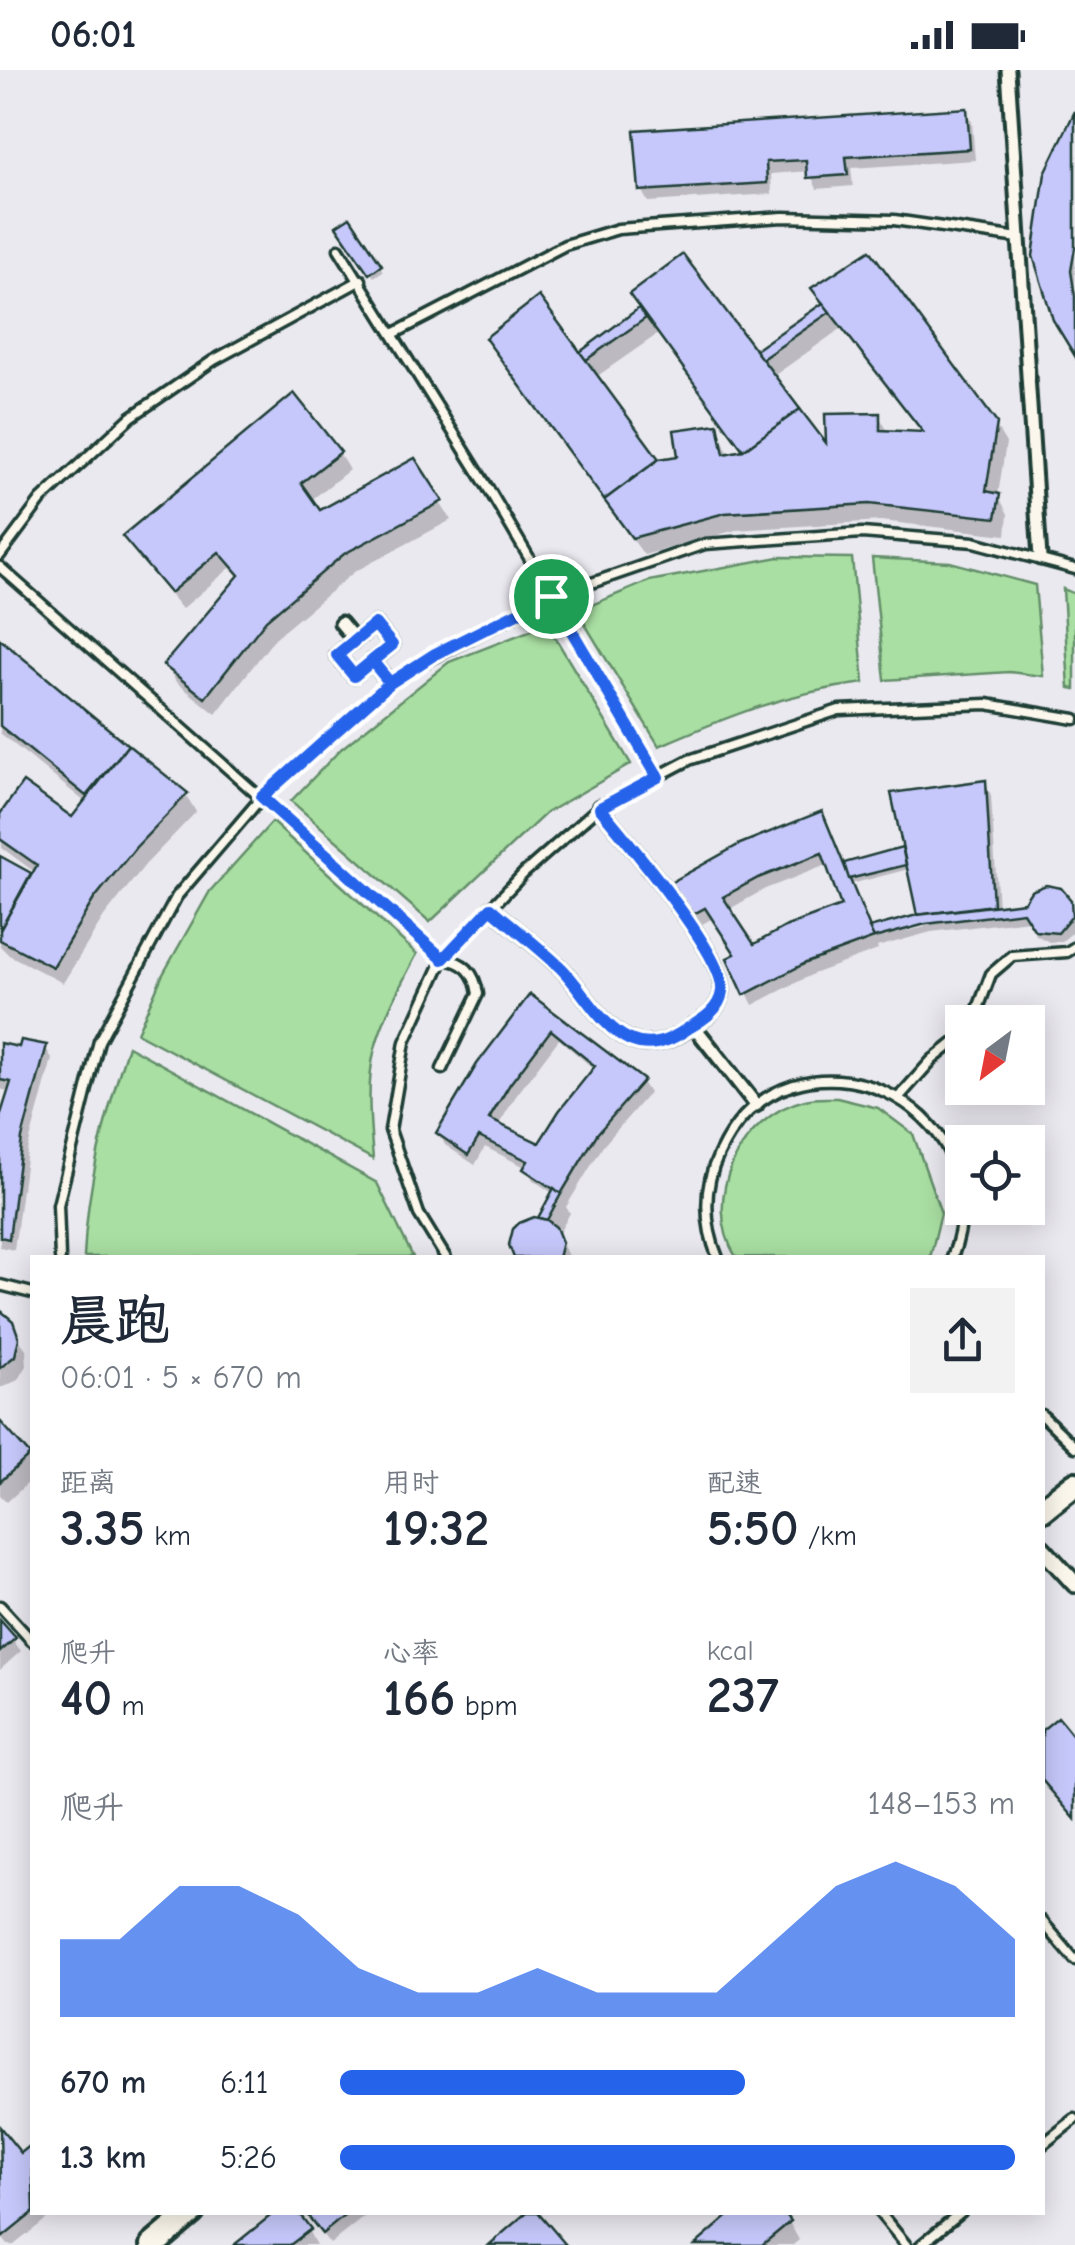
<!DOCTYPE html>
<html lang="zh">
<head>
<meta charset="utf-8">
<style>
  :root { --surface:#fff; --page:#f2f2f3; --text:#1f2937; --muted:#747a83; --accent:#2563eb }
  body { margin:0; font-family:"Comic Neue","LXGW WenKai TC",sans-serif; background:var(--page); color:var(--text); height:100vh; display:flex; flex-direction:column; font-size:38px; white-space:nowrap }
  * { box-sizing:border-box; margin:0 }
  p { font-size:32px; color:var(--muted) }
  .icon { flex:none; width:55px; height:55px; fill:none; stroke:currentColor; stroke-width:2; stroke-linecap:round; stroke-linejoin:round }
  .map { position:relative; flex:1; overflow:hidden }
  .details { position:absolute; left:30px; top:1185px; width:1015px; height:960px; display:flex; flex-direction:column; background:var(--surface); border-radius:0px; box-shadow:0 5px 25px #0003 }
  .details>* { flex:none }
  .needle { width:65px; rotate:212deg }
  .controls { position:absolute; left:945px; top:935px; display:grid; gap:20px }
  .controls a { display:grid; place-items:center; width:100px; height:100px; border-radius:0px; background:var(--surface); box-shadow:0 5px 25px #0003; font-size:50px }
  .pin { position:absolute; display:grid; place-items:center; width:85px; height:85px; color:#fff; margin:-42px; border:5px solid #fff; border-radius:50%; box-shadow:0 2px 10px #0007 }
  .round { display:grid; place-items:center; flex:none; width:105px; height:105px; border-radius:0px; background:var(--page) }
  .head { display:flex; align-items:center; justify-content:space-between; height:170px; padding:0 30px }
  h1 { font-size:55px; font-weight:700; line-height:75px }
  .stats { display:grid; grid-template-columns:repeat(3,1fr); gap:15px; height:170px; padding:10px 30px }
  .stats div { display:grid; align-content:center }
  .stats b { font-size:50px; font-weight:700 }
  .stats small { font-size:28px; font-weight:400 }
  .stats p { font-size:28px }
  .chart { height:280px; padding:20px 30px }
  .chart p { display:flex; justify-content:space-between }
  .chart svg { width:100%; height:180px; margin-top:10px; fill:var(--accent); opacity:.7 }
  ul { padding:0 30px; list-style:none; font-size:32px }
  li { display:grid; grid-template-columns:160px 120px 1fr; align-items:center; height:75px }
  li i { height:25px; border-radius:12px; background:var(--accent) }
  .status { display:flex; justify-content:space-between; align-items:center; height:70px; padding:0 50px; background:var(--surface); direction:ltr }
  .status svg { height:28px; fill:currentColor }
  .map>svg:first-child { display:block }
  .green { fill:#a9dfa2; stroke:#648e6b; stroke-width:2.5 }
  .shadow { fill:#0003; fill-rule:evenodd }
  .building { fill:#c6c8fb; stroke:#1f3d34; stroke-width:2.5; fill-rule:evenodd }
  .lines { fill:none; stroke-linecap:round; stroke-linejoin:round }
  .service-casing { stroke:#1f3d34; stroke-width:15 }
  .pedestrian-casing { stroke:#1f3d34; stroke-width:19 }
  .minor-casing { stroke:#1f3d34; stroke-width:22 }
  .secondary-casing { stroke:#1f3d34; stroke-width:30 }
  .service { stroke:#fbf7ec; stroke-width:8 }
  .pedestrian { stroke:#fbf7ec; stroke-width:11 }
  .minor { stroke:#fbf7ec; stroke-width:15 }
  .secondary { stroke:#fbf7ec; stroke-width:22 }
  .route-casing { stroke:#fff; stroke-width:20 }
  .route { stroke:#2563eb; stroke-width:12 }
</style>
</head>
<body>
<div class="status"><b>06:01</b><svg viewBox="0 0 49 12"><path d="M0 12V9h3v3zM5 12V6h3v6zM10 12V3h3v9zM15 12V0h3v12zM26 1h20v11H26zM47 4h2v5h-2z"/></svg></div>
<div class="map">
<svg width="1075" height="2175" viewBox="0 0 1075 2175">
  <rect width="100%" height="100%" fill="#ebe9f0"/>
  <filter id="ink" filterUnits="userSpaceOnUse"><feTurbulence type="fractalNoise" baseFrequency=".01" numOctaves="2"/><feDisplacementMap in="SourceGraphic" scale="20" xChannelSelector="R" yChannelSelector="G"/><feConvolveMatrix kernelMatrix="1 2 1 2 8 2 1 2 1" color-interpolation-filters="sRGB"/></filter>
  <g filter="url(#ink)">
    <!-- green -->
    <g class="green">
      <path d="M779,487L852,488L864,613C786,623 731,645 659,676L577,541L649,511Z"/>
      <polygon points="872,488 950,492 1035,515 1043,606 1009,602 885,610"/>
      <polygon points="1063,519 1075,524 1075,619 1069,618"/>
      <polygon points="547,554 631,694 546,743 430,852 291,731 341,679 449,592"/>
      <path d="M272,752L417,884C401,914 384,946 375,978C366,1013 370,1053 373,1089L137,963L162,906L210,821Z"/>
      <path d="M128,976L377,1113L413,1187H84C87,1114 105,1046 128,976Z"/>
      <path d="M837,1028L878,1038L913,1064L941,1143L931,1184L928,1188L736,1187C701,1130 739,1046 805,1030C815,1027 826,1028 837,1028Z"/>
    </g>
    <!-- shadow -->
    <g class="shadow">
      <polygon points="965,40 972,52 975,90 851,98 853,116 817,119 809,101 771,104 772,124 648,132 641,120"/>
      <polygon points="1075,46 1075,280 1063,262"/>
      <polygon points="349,150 383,201 374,207 340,157"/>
      <path d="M824,235L995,355L1006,373L998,425L1008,444L1006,465L881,451L736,460L644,485L499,287L580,285L641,240L755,284ZM842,258L924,364L889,363L879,346L828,381L772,307ZM658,264L744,382L729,385L717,356L681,388L658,392L596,307Z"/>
      <polygon points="339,383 349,400 310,431 319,444 414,391 451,450 354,502 275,568 216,644 176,612 166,595 240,508 230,498 182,539 136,484 126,466"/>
      <polygon points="0,572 186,725 196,742 145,795 104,847 63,913 9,885 0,876 0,789 32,809 36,803 2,778 0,749 72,750 85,732 0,663"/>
      <path d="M985,713L991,725L998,838L1069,832L1074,841L1073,862L1062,871L1049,872L1036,865L1029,850L931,862L877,877L878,880L813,904L753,935L730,889L738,885L713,848L695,858L689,847L821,744L844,795L901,780L906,790ZM829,794L845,838L753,877L728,840L765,819ZM909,799L920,847L870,860L851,814ZM925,852V857L908,861L907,857Z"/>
      <path d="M530,927L642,1012L649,1023L603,1076L566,1137L570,1143L558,1165L569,1188H517L554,1124L533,1110L527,1098L485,1077L475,1095L445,1075L439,1063ZM559,969L595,1000L540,1076L498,1056L516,1026Z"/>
      <polygon points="0,976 21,980 46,978 52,989 27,1081 14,1180 0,1177 0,1055 11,1022 0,1019"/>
      <polygon points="0,1243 26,1279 27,1296 18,1310 3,1317 0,1317"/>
      <polygon points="0,1355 32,1394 32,1409 7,1432 0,1425"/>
      <polygon points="0,1554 21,1581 0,1600"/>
      <polygon points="0,2061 21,2086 32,2077 32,2142 55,2142 14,2175 8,2175 0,2165"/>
      <polygon points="305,2142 370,2142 330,2174"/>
      <polygon points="789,2152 799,2170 793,2175 699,2175"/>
      <polygon points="308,2160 316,2175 238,2175"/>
    </g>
    <!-- building -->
    <g class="building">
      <polygon points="967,38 970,79 846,87 848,105 807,108 806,90 766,92 767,113 639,121 634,60"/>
      <polygon points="1075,41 1075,178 1071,201 1075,226 1075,286 1053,250 1033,186 1045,103"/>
      <polygon points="350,147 382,195 369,204 336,156"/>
      <polygon points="870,180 997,353 986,421 1000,424 996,448 869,434 725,443 632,468 604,430 659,389 678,386 674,360 718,354 724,384 743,380 800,339 826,373 825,344 880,343 880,360 923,362 811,218"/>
      <polygon points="683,184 800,339 743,380 629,224"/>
      <polygon points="539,226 659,389 604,430 485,268"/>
      <polygon points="823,233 830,242 762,289 755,280"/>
      <polygon points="639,238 646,248 586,290 580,282"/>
      <polygon points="294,323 341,382 301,413 320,440 415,388 443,431 344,484 266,550 205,628 163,595 239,505 219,482 170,523 122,466"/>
      <polygon points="0,569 128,675 86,726 0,656"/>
      <polygon points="128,675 188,723 136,777 94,829 53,897 0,870 0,860 37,795 0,769 0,744 23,712 72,747"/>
      <polygon points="986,710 993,835 917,845 891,723"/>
      <path d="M822,741L874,868L806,893L744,925L727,888L735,884L705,838L686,848L670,813L740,774ZM822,783L841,836L787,856L754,874L723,827L758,808Z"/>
      <polygon points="902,777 906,795 849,809 844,793"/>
      <polygon points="0,786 31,803 0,860"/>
      <polygon points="1046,815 1061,818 1071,830 1072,846 1058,863 1035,861 1023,842 926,854 874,868 869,858 917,845 1024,832 1031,821"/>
      <path d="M530,924L644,1010L597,1064L561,1124L523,1099L528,1091L479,1067L468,1085L436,1063L477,994ZM551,960L595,996L559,1041L539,1073L489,1049L510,1014Z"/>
      <polygon points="21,970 47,975 22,1068 9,1169 0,1167 0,1047 11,1012 0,1010 0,973 19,977"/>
      <polygon points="554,1118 561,1124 547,1150 538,1148"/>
      <polygon points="534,1147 547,1150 556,1157 562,1172 558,1188 514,1188 509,1175 513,1159 519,1153"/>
      <polygon points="0,1240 13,1251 19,1268 15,1286 0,1298"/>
      <polygon points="0,1351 30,1385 0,1412"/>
      <polygon points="0,1550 16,1568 0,1582"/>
      <polygon points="1058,1647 1075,1668 1075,1749 1042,1710 1042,1660"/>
      <polygon points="0,2057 21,2083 32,2074 34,2142 2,2168"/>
      <polygon points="275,2142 298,2142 311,2159 290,2175 234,2175"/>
      <polygon points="305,2142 349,2142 322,2164"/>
      <polygon points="527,2142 538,2142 566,2175 489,2175"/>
      <polygon points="733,2142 784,2142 791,2151 762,2175 695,2175"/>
    </g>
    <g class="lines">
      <!-- service casing -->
      <g class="service-casing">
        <g id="service">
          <polyline points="339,179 488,418 658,707"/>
          <polyline points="393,264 565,175 618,159 783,147 894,150 1019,168"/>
          <polyline points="0,485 41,430 131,347 214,290 361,210"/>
          <path d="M0,497L443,889C464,891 475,902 478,924L442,999"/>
          <polyline points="973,952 991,904 1012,886 1067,882 1075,877"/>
          <polyline points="899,1027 932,990 962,966"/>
          <polyline points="60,1188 58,1135 99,971 177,826 267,721 402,604 551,527 705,474 862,463 974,472 1075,499"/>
          <polyline points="446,1188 419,1144 390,1060 405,972 443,889 524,803 599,737 689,690 839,640 987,634 1075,649"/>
          <path d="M718,1188C704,1154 703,1117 719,1084C788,935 1011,1031 952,1188"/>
          <polyline points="0,1215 32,1223"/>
          <polyline points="1042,1345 1075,1377"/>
          <polyline points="0,1536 32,1571"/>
          <polyline points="1042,1851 1075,1890"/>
          <polyline points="1042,2075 1075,2049"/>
          <polyline points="879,2142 906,2175"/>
          <polyline points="921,2175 961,2142"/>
        </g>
      </g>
      <!-- pedestrian casing -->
      <g class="pedestrian-casing">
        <g id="pedestrian">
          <polyline points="1008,0 1040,488"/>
          <polyline points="341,553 355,570"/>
          <polygon points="375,554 392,575 354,606 337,585"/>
          <polyline points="372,591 390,613"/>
          <path d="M491,838C514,858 539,877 561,898C583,920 601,957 630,970C651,979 670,971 688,959C702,950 720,940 722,921C726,887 624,767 599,737"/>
          <polyline points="693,955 756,1035"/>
        </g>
      </g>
      <!-- minor casing -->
      <g class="minor-casing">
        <polyline id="minor" points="1042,1478 1075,1514"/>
      </g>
      <!-- secondary casing -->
      <g class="secondary-casing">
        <g id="secondary">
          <polyline points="1042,1440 1075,1414"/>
          <polyline points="153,2175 192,2142"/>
        </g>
      </g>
      <!-- service -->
      <use href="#service" class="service"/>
      <!-- pedestrian -->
      <use href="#pedestrian" class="pedestrian"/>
      <!-- minor -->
      <use href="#minor" class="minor"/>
      <!-- secondary -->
      <use href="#secondary" class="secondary"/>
    </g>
  </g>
  <g class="lines" filter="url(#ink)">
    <!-- route casing -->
    <g class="route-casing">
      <path id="route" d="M551,526L435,584L390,613L372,591L354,606L337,585L375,554L392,575L372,591L390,613L262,727L443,889L491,838C514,858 539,877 561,898C583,920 601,957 630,970C651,979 670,971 687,959C702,950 720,940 722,921C726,887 624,767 600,738L658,707L551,526"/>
    </g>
    <!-- route -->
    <use href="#route" class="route"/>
  </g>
</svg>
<div class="controls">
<a><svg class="needle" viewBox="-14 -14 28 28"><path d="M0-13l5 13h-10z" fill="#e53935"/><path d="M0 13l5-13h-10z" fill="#747a83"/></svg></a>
<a><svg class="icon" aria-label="locate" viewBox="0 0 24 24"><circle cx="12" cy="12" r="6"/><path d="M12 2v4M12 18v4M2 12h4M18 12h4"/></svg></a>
</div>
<div class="pin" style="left:551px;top:526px;background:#1e9e55"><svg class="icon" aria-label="arrive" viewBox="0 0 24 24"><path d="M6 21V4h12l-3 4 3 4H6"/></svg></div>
<section class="details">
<div class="head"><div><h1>晨跑</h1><p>06:01 · 5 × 670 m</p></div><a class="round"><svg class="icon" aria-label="share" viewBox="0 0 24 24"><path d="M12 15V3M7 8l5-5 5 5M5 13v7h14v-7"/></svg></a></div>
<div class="stats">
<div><p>距离</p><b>3.35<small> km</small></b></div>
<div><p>用时</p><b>19:32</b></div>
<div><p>配速</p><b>5:50<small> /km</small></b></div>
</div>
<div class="stats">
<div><p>爬升</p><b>40<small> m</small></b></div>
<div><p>心率</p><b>166<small> bpm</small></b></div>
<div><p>kcal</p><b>237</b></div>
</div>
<div class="chart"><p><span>爬升</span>148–153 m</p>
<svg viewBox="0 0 160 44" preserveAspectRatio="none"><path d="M0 44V25L10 25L20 12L30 12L40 19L50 32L60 38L70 38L80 32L90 38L100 38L110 38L120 25L130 12L140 6L150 12L160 25V44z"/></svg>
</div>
<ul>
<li><b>670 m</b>6:11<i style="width:60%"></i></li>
<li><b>1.3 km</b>5:26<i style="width:100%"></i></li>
</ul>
</section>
</div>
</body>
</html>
